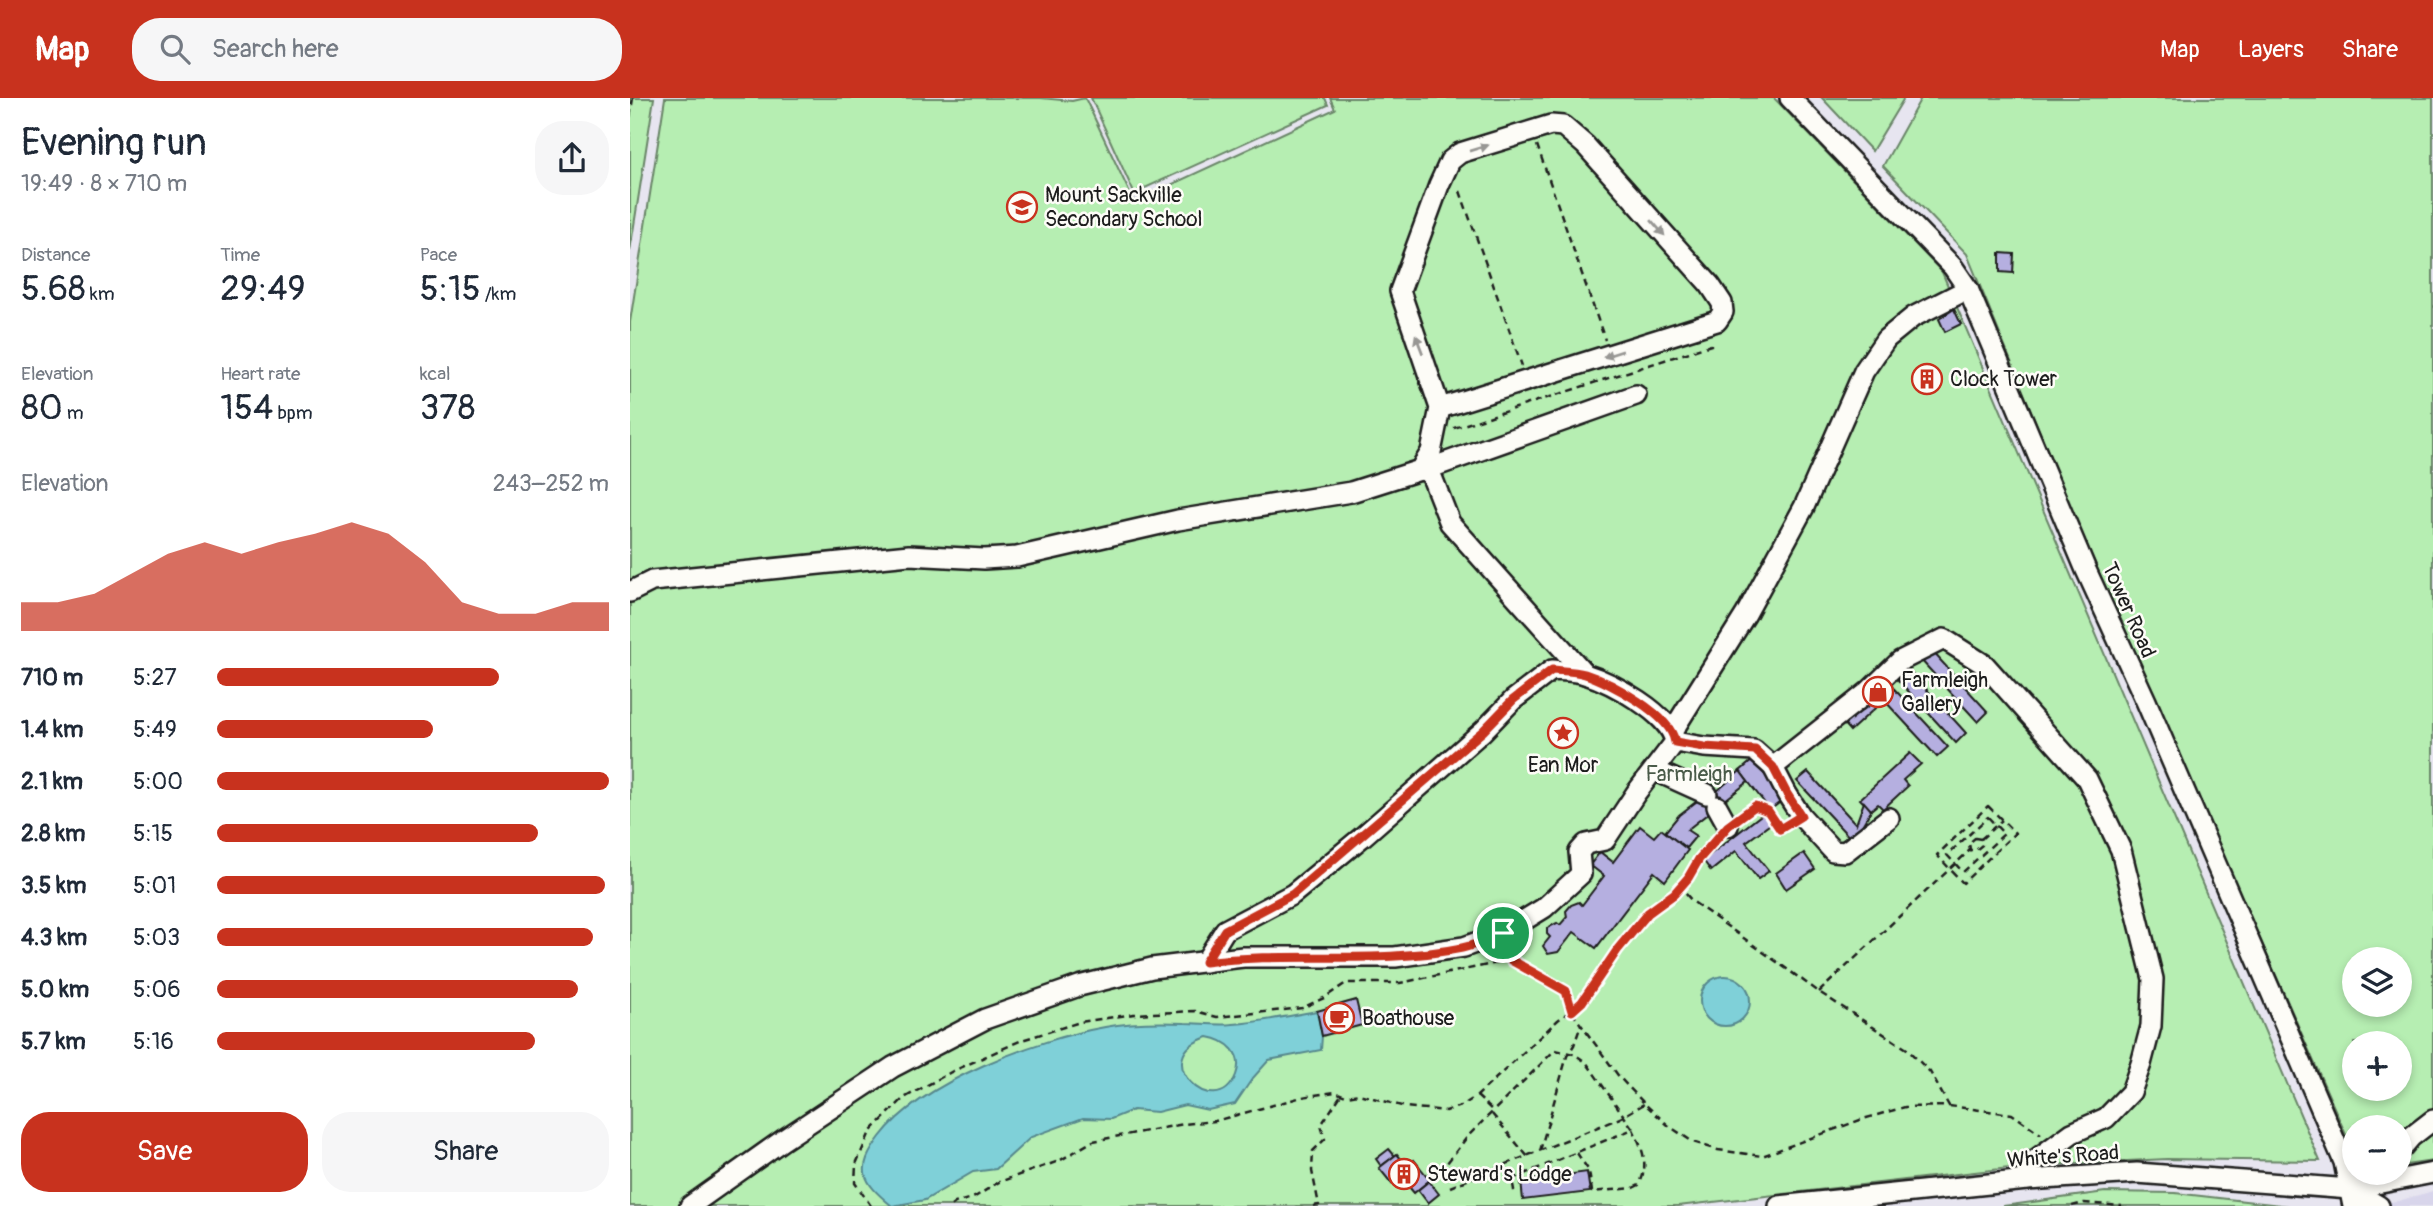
<!DOCTYPE html>
<html lang="en">
<head>
<meta charset="utf-8">
<style>
  :root { --surface:#fff; --page:#f6f6f7; --text:#1f2937; --muted:#747a83; --accent:#c8321e }
  body { margin:0; font-family:Pangolin,sans-serif; background:var(--page); color:var(--text); height:100vh; display:flex; flex-direction:column; font-size:26px; white-space:nowrap }
  * { box-sizing:border-box; margin:0 }
  p { font-size:23px; color:var(--muted) }
  .icon { flex:none; width:38px; height:38px; fill:none; stroke:currentColor; stroke-width:2; stroke-linecap:round; stroke-linejoin:round }
  .map { position:relative; flex:1; overflow:hidden }
  .drawer { display:flex; flex-direction:column; background:var(--surface); width:630px }
  .drawer>* { flex:none }
  .fabs { position:absolute; left:1712px; top:849px; display:grid; gap:14px }
  .fabs a { display:grid; place-items:center; width:70px; height:70px; border-radius:50%; background:var(--surface); box-shadow:0 4px 10px #0003; font-size:35px }
  .pin { position:absolute; display:grid; place-items:center; width:60px; height:60px; color:#fff; margin:-30px; border:4px solid #fff; border-radius:50%; box-shadow:0 2px 7px #0007 }
  .round { display:grid; place-items:center; flex:none; width:74px; height:74px; border-radius:28px; background:var(--page) }
  .head { display:flex; align-items:center; justify-content:space-between; height:119px; padding:0 21px }
  h1 { font-size:38px; font-weight:600; line-height:52px }
  .figures { display:grid; grid-template-columns:repeat(3,1fr); gap:10px; height:119px; padding:7px 21px }
  .figures div { display:grid; align-content:center }
  .figures b { font-size:35px; font-weight:600 }
  .figures small { font-size:19px; font-weight:400 }
  .figures p { font-size:19px }
  .chart { height:196px; padding:14px 21px }
  .chart p { display:flex; justify-content:space-between }
  .chart svg { width:100%; height:126px; margin-top:7px; fill:var(--accent); opacity:.7 }
  .action { display:flex; gap:14px; margin-top:auto; padding:14px 21px }
  .action a { flex:1; height:80px; border-radius:28px; background:var(--accent); color:#fff; font-size:28px; font-weight:600; line-height:80px; text-align:center }
  .action a+a { background:var(--page); color:var(--text) }
  ul { padding:0 21px; list-style:none; font-size:23px }
  li { display:grid; grid-template-columns:112px 84px 1fr; align-items:center; height:52px }
  li i { height:18px; border-radius:9px; background:var(--accent) }
  header { display:flex; align-items:center; gap:42px; box-sizing:border-box; height:98px; padding:0 35px; background:var(--accent); color:#fff }
  header strong { font-size:33px }
  nav { display:flex; gap:38px; margin-inline-start:auto; font-size:24px }
  .search { width:490px; height:63px; background:var(--page); display:flex; align-items:center; gap:18px; box-sizing:border-box; padding:0 24px; border-radius:28px; color:var(--muted); font-size:26px }
  main { display:flex; flex:1; min-height:0 }
  .map>svg:first-child { display:block }
  .built { fill:#d8d5eb }
  .green { fill:#b6eeb2; stroke:#698567; stroke-width:2; fill-rule:evenodd }
  .water { fill:#7fd0d8; stroke:#57888d; stroke-width:2; fill-rule:evenodd }
  .building { fill:#b5afe0; stroke:#1c1c1c; stroke-width:2 }
  .lines { fill:none; stroke-linecap:round; stroke-linejoin:round }
  .minor-casing { stroke:#1c1c1c; stroke-width:24 }
  .path { stroke:#1c1c1c; stroke-width:2.5; stroke-dasharray:7 5; stroke-linecap:butt }
  .minor { stroke:#fdfcf7; stroke-width:19 }
  .oneway { fill:#989794 }
  .route-casing { stroke:#fff; stroke-width:14 }
  .route { stroke:#c8321e; stroke-width:9 }
  .labels { text-anchor:middle; stroke-width:5; stroke-linejoin:round; paint-order:stroke }
  .poi-label { font-size:21px; fill:#1c1c1c; stroke:#fdfcf7; text-anchor:start }
  .street-label { font-size:21px; fill:#1c1c1c; stroke:#fdfcf7 }
  .park-label { font-size:21px; fill:#4a5b49; stroke:#fdfcf7 }
</style>
</head>
<body>
<header>
<strong>Map</strong>
<div class="search"><svg class="icon" aria-label="search" viewBox="0 0 24 24"><circle cx="10" cy="10" r="6"/><path d="M15 15l6 6"/></svg>Search here</div>
<nav><a>Map</a><a>Layers</a><a>Share</a></nav>
</header>
<main>
<section class="drawer">
<div class="head"><div><h1>Evening run</h1><p>19:49 · 8 × 710 m</p></div><a class="round"><svg class="icon" aria-label="share" viewBox="0 0 24 24"><path d="M12 15V3M7 8l5-5 5 5M5 13v7h14v-7"/></svg></a></div>
<div class="figures">
<div><p>Distance</p><b>5.68<small> km</small></b></div>
<div><p>Time</p><b>29:49</b></div>
<div><p>Pace</p><b>5:15<small> /km</small></b></div>
</div>
<div class="figures">
<div><p>Elevation</p><b>80<small> m</small></b></div>
<div><p>Heart rate</p><b>154<small> bpm</small></b></div>
<div><p>kcal</p><b>378</b></div>
</div>
<div class="chart"><p><span>Elevation</span>243–252 m</p>
<svg viewBox="0 0 160 44" preserveAspectRatio="none"><path d="M0 44V34L10 34L20 31L30 24L40 17L50 13L60 17L70 13L80 10L90 6L100 10L110 20L120 34L130 38L140 38L150 34L160 34V44z"/></svg>
</div>
<ul>
<li><b>710 m</b>5:27<i style="width:72%"></i></li>
<li><b>1.4 km</b>5:49<i style="width:55%"></i></li>
<li><b>2.1 km</b>5:00<i style="width:100%"></i></li>
<li><b>2.8 km</b>5:15<i style="width:82%"></i></li>
<li><b>3.5 km</b>5:01<i style="width:99%"></i></li>
<li><b>4.3 km</b>5:03<i style="width:96%"></i></li>
<li><b>5.0 km</b>5:06<i style="width:92%"></i></li>
<li><b>5.7 km</b>5:16<i style="width:81%"></i></li>
</ul>
<div class="action"><a>Save</a><a>Share</a></div>
</section>
<div class="map">
<svg width="1803" height="1108" viewBox="0 0 1803 1108">
  <rect width="100%" height="100%" fill="#e7e5f0"/>
  <filter id="ink" filterUnits="userSpaceOnUse"><feTurbulence type="fractalNoise" baseFrequency=".0143" numOctaves="2"/><feDisplacementMap in="SourceGraphic" scale="14" xChannelSelector="R" yChannelSelector="G"/><feConvolveMatrix kernelMatrix="1 2 1 2 8 2 1 2 1" color-interpolation-filters="sRGB"/></filter>
  <g filter="url(#ink)">
    <!-- built -->
    <polygon class="built" points="1803,1093 1803,1108 1747,1108 1749,1105 1768,1103"/>
    <!-- green -->
    <g class="green">
      <polygon points="0,0 24,0 0,153"/>
      <polygon points="35,0 411,0 442,3 455,0 504,104 705,11 700,0 1144,0 1312,174 1690,1063 1537,1061 1397,1068 1048,1108 0,1108 0,224"/>
      <polygon points="461,0 695,0 698,7 504,95"/>
      <polygon points="1192,0 1274,0 1242,53"/>
      <path d="M1291,0H1803V1063L1769,1068V1029H1724V1055L1445,420L1337,156L1253,68ZM1724,861H1769V906H1724ZM1724,945H1769V990H1724Z"/>
      <polygon points="1475,1094 1545,1095 1659,1108 1373,1108"/>
    </g>
    <!-- water -->
    <g class="water">
      <circle cx="1095" cy="903" r="25"/>
      <path d="M687,913L692,938L691,952L639,962L622,981L605,1006L578,1012L555,1007L527,1014L503,1012L481,1021L453,1020L401,1039L366,1071L343,1074L295,1102L262,1108C232,1083 225,1072 250,1039C292,983 408,941 475,929C501,924 529,924 555,925C570,925 587,928 603,926C631,924 659,918 687,913ZM578,939C597,942 614,956 606,977C586,1028 514,958 578,939Z"/>
    </g>
    <!-- building -->
    <g class="building">
      <polygon points="1370,155 1384,156 1383,175 1370,174"/>
      <polygon points="1324,211 1331,226 1315,234 1309,221"/>
      <polygon points="1300,272 1306,284 1294,290 1288,279"/>
      <polygon points="1301,552 1358,614 1348,624 1290,561"/>
      <polygon points="1279,572 1336,635 1326,645 1268,582"/>
      <polygon points="1256,582 1318,649 1307,659 1254,602 1220,633 1211,623"/>
      <polygon points="1280,655 1291,666 1273,682 1278,688 1253,711 1248,706 1241,712 1230,701"/>
      <polygon points="1123,662 1154,701 1140,712 1110,673"/>
      <polygon points="1110,673 1118,684 1057,732 1066,738 1056,750 1035,734 1049,717 1084,690 1086,694"/>
      <polygon points="1178,674 1226,726 1234,704 1241,712 1223,743 1167,683"/>
      <polygon points="1135,714 1143,724 1116,744 1139,773 1128,781 1106,753 1081,773 1073,762"/>
      <polygon points="1010,728 1024,739 1031,731 1058,752 1035,783 1024,774 966,850 944,834 928,854 918,856 913,848 920,839 917,836 917,830 927,825 930,827 937,819 936,813 941,807 949,804 952,807 974,778 960,767 970,754 983,764"/>
      <polygon points="1174,755 1185,771 1156,791 1146,775"/>
      <polygon points="726,902 732,927 692,938 687,913"/>
      <polygon points="759,1051 765,1058 751,1068 746,1061"/>
      <polygon points="767,1056 777,1068 784,1062 800,1082 784,1095 771,1079 762,1086 749,1070"/>
      <polygon points="957,1074 960,1094 893,1102 891,1083"/>
      <polygon points="799,1083 809,1096 798,1105 788,1092"/>
    </g>
    <g class="lines">
      <!-- minor casing -->
      <g class="minor-casing">
        <g id="minor">
          <polyline points="1160,0 1323,169 1338,191 1456,472 1516,603 1714,1064 1723,1108"/>
          <polyline points="794,365 806,368 1006,297"/>
          <polyline points="790,372 800,374 820,425 955,576"/>
          <polyline points="0,494 22,483 279,457 354,461 387,459 548,422 721,394 790,372 801,354 810,310 770,193 809,87 820,63 830,55 921,27 933,28 955,47 1080,187 1092,205 1093,214 1087,223 1074,227 810,310"/>
          <polyline points="1042,634 1116,516 1174,409 1234,273 1256,241 1283,219 1338,191"/>
          <polyline points="1045,644 1074,649 1124,652 1143,669 1157,696 1171,718 1203,753 1215,754 1259,720"/>
          <polyline points="1143,669 1238,594 1270,563 1314,541 1355,567 1457,681 1491,752 1523,881 1521,928 1511,966 1501,994 1476,1020 1442,1035 1397,1068 1397,1082"/>
          <polyline points="1024,672 1077,696"/>
          <polyline points="1087,708 1098,728"/>
          <path d="M575,864L595,832L663,796L731,740L853,633L883,602L922,572C933,573 945,573 955,576C981,584 1041,616 1045,644"/>
          <polyline points="1769,1053 1781,1039 1803,1022"/>
          <polyline points="1720,1091 1749,1108"/>
          <polyline points="60,1108 153,1042 263,969 355,921 449,888 522,870 613,859 765,859 834,849 873,835 914,810 951,776 949,754 956,746 975,742 1006,695 1045,644"/>
          <polyline points="1149,1108 1397,1082 1507,1075 1720,1091 1803,1075"/>
        </g>
      </g>
      <!-- path -->
      <g class="path">
        <polyline points="0,19 3,0"/>
        <polyline points="907,47 975,242"/>
        <polyline points="830,93 892,268"/>
        <polyline points="824,330 1081,247 1080,244"/>
        <polygon points="1358,708 1385,735 1333,785 1307,757"/>
        <polyline points="1111,718 1125,708 1138,713 1150,731 1159,726"/>
        <polygon points="1358,719 1374,736 1333,774 1317,757"/>
        <polygon points="1345,740 1351,741 1352,747 1346,752 1340,752 1339,745"/>
        <polyline points="1351,741 1372,722"/>
        <polyline points="878,851 882,862 936,893 941,913 990,980 1016,1007 1039,1028 1063,1044 1088,1052 1132,1058 1233,1021 1275,1009 1319,1008 1300,974 1277,951 1189,894 1062,803 1050,789"/>
        <polyline points="1189,894 1340,752"/>
        <polyline points="847,998 862,1012"/>
        <polyline points="1319,1008 1382,1016 1411,1036"/>
        <polyline points="862,1016 898,1059"/>
        <polyline points="910,1053 937,958 944,947 951,927"/>
        <path d="M947,1055L959,1073L962,1094L1003,1090L1009,1087C1020,1066 1012,1050 1003,1031"/>
        <polyline points="810,1074 838,1038 925,952 944,956 956,964 1003,1031 882,1081 884,1092 881,1092"/>
        <polyline points="820,1089 990,1020 1014,1006"/>
        <polyline points="241,1108 225,1085 226,1066 240,1034 274,1000 321,974 392,942 450,924 504,916 565,913 587,919 672,910 694,900 716,885 770,885 882,862"/>
        <polyline points="321,1108 325,1105 345,1099 369,1084 429,1063 463,1043 554,1026 585,1023 672,999 705,994 716,998 729,996 775,1009 816,1013 833,1007 847,998 928,922 952,904 988,851 1018,815 1044,796 1058,780 1069,761 1088,739"/>
        <polyline points="683,1108 689,1107 682,1073 683,1053 695,1041 691,1027 711,997"/>
        <polyline points="1442,1108 1454,1105 1492,1108"/>
      </g>
      <!-- minor -->
      <use href="#minor" class="minor"/>
    </g>
    <!-- one-way arrows -->
    <defs><path id="oneway-solid" d="M-6-.8H1V-3.2L6.5 0L1 3.2V.8H-6Z" transform="scale(1.75)"/></defs>
    <g class="oneway">
      <use href="#oneway-solid" transform="translate(849 50) rotate(-17)"/>
      <use href="#oneway-solid" transform="translate(1028 130) rotate(49)"/>
      <use href="#oneway-solid" transform="translate(789 246) rotate(-111)"/>
      <use href="#oneway-solid" transform="translate(983 256) rotate(162)"/>
    </g>
  </g>
  <g class="lines" filter="url(#ink)">
    <!-- route casing -->
    <g class="route-casing">
      <path id="route" d="M922,572C933,573 945,573 955,576C980,584 1041,617 1045,644L1074,649L1125,652L1143,669L1157,696L1171,718L1150,731L1138,713L1125,708L1098,728L1069,761L1058,780L1044,796L1018,815L988,851L952,904L942,913L936,893L881,862L873,835C860,840 846,847 832,850C748,867 660,853 575,864L595,832L663,796L853,633L883,602Z"/>
    </g>
    <!-- route -->
    <use href="#route" class="route"/>
  </g>
  <!-- icons -->
  <defs>
    <g id="school-ring" transform="scale(1.575)"><circle r="9.5" fill="#fdfcf7" stroke="#c8321e" stroke-width="1.5"/><path d="M0-5L7-2L0 1L-7-2ZM-4 1L0 2.5L4 1V4Q0 6-4 4Z" fill="#c8321e"/></g>
    <g id="building-ring" transform="scale(1.575)"><circle r="9.5" fill="#fdfcf7" stroke="#c8321e" stroke-width="1.5"/><path d="M-4-6H4V6H1V3H-1V6H-4ZM-2.5-4.3h1.7v1.8h-1.7ZM.8-4.3h1.7v1.8H.8ZM-2.5-1h1.7V.8h-1.7ZM.8-1h1.7V.8H.8Z" fill="#c8321e"/></g>
    <g id="shop-ring" transform="scale(1.575)"><circle r="9.5" fill="#fdfcf7" stroke="#c8321e" stroke-width="1.5"/><path d="M-5-2.5h2.3a2.7 3.5 0 0 1 5.4 0H5L5.5 6h-11ZM-1.5-2.5h3a1.5 2.3 0 0 0-3 0Z" fill="#c8321e"/></g>
    <g id="sight-ring" transform="scale(1.575)"><circle r="9.5" fill="#fdfcf7" stroke="#c8321e" stroke-width="1.5"/><path d="M0-6L1.8-2.2L6-1.7L2.9 1.2L3.7 5.4L0 3.3L-3.7 5.4L-2.9 1.2L-6-1.7L-1.8-2.2Z" fill="#c8321e"/></g>
    <g id="cafe-ring" transform="scale(1.575)"><circle r="9.5" fill="#fdfcf7" stroke="#c8321e" stroke-width="1.5"/><path d="M-5.5-4.5H6V0H3Q3 3.5 0 3.5H-2.5Q-5.5 3.5-5.5 0ZM3-3.2v2h1.7v-2ZM-6 4.5H4V6H-6Z" fill="#c8321e"/></g>
  </defs>
  <g fill-rule="evenodd">
    <use href="#school-ring" x="392" y="109"/>
    <use href="#building-ring" x="1297" y="281"/>
    <use href="#shop-ring" x="1248" y="594"/>
    <use href="#sight-ring" x="933" y="635"/>
    <use href="#cafe-ring" x="709" y="920"/>
    <use href="#building-ring" x="774" y="1076"/>
  </g>
  <g class="labels">
    <!-- poi labels -->
    <g class="poi-label">
      <text x="415" y="104">Mount Sackville<tspan x="415" dy="24">Secondary School</tspan></text>
      <text x="1320" y="288">Clock Tower</text>
      <text x="1271" y="589">Farmleigh<tspan x="1271" dy="24">Gallery</tspan></text>
      <text x="933" y="674" text-anchor="middle">Ean Mor</text>
      <text x="732" y="927">Boathouse</text>
      <text x="797" y="1083">Steward's Lodge</text>
    </g>
    <!-- street labels -->
    <g class="street-label">
      <text transform="translate(1499 512) rotate(66)" y="7">Tower Road</text>
      <text transform="translate(1433 1058) rotate(-4)" y="7">White's Road</text>
    </g>
    <!-- park labels -->
    <g class="park-label">
      <text x="1059" y="683">Farmleigh</text>
    </g>
  </g>
</svg>
<div class="fabs">
<a><svg class="icon" aria-label="layers" viewBox="0 0 24 24"><path d="M12 4l9 5-9 5-9-5zM3 14l9 5 9-5"/></svg></a>
<a>+</a>
<a>−</a>
</div>
<div class="pin" style="left:873px;top:835px;background:#1e9e55"><svg class="icon" aria-label="arrive" viewBox="0 0 24 24"><path d="M6 21V4h12l-3 4 3 4H6"/></svg></div>
</div>
</main>
</body>
</html>
